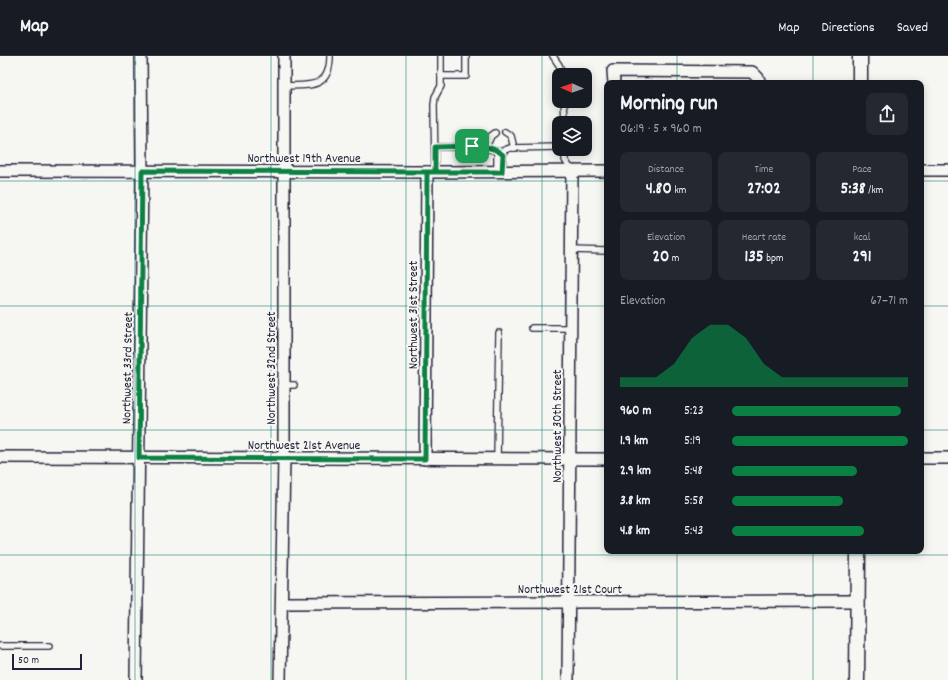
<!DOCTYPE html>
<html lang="en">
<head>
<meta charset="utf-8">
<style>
  :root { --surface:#171b24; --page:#242831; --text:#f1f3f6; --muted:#9ea1a6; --line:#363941; --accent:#0b8043 }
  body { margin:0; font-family:Dekko,sans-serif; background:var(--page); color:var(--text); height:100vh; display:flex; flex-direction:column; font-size:15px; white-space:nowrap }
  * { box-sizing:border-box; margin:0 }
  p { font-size:13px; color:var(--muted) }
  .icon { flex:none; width:22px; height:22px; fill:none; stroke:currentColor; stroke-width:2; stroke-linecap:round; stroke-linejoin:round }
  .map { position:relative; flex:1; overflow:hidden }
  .panel { position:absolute; left:604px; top:24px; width:320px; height:474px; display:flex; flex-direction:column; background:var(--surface); border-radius:8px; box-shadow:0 2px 10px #0003 }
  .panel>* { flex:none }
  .needle { width:26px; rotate:272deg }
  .tools { position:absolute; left:552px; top:12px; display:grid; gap:8px }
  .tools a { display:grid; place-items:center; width:40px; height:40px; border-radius:8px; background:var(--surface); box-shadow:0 2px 10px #0003; font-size:20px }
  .scale { position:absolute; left:12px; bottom:10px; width:70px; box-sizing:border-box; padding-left:4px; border:2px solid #22223b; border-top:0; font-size:11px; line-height:14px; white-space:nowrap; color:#22223b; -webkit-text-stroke:3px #f6f6f2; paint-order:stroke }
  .pin { position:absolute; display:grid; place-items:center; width:34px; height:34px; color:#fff; margin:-17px; border-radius:8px; box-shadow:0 2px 6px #0006 }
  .round { display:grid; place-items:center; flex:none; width:42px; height:42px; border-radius:8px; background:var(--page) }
  .headline { display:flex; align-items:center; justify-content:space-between; height:68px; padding:0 16px }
  h1 { font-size:22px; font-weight:700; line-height:30px }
  .stats { display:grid; grid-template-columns:repeat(3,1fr); gap:6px; height:68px; padding:4px 16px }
  .stats div { display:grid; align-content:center; border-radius:8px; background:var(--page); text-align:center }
  .stats b { font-size:17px; font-weight:700 }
  .stats small { font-size:11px; font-weight:400 }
  .stats p { font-size:11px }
  .chart { height:112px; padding:8px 16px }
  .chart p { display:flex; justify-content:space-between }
  .chart svg { width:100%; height:72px; margin-top:4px; fill:var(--accent); opacity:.7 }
  ul { padding:0 16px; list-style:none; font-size:13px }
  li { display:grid; grid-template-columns:64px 48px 1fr; align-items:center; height:30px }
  li i { height:10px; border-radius:5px; background:var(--accent) }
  header { display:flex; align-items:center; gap:24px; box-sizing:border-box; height:56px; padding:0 20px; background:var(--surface); border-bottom:1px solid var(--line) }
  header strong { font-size:19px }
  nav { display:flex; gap:22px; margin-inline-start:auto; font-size:14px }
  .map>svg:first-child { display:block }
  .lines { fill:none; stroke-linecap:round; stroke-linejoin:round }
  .service-casing { stroke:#22223b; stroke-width:8 }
  .minor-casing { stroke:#22223b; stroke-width:14 }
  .tertiary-casing { stroke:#22223b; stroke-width:17 }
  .service { stroke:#f6f6f2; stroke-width:5.5 }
  .minor { stroke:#f6f6f2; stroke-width:11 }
  .tertiary { stroke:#f6f6f2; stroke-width:14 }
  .route-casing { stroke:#fff; stroke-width:8 }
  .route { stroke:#0b8043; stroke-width:5 }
  .grid { fill:none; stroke:#0f766e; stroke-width:1; stroke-opacity:0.55 }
  .labels { text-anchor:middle; stroke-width:4; stroke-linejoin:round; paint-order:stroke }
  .street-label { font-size:13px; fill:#22223b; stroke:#f6f6f2 }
</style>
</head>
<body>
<header>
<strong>Map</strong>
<nav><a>Map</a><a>Directions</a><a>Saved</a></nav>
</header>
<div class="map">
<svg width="948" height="624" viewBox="0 0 948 624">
  <rect width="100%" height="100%" fill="#f6f6f2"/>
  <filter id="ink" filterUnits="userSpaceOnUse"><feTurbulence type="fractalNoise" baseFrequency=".025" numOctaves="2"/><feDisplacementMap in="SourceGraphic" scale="8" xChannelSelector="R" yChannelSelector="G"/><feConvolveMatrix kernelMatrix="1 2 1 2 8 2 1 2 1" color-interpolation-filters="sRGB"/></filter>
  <g filter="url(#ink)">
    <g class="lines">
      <!-- service casing -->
      <g class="service-casing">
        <g id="service">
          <polyline points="553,0 559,9 563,19"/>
          <polyline points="441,20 466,20 466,0"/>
          <path d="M284,30C310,29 330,33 330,0"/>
          <polyline points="564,45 565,67"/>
          <polyline points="505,76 511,80 514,92"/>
          <polyline points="435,91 482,91 500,96 510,92 559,91"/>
          <polyline points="486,91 491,80 495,77"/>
          <polyline points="565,93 565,104 572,115"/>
          <polyline points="435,116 434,49 435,41 441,30 441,0"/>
          <polyline points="497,116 497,99 500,96 503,99 502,116"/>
          <polyline points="572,194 607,195"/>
          <polyline points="532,272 571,272"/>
          <polyline points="284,329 294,329"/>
          <polyline points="497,403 499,277"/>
          <polyline points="0,590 49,590"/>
        </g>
      </g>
      <!-- minor casing -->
      <g class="minor-casing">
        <g id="minor">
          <polyline points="614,27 613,15 752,16 758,22 760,27"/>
          <polyline points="921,114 948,114"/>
          <polyline points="0,115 435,116 607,115"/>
          <polyline points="0,401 607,403"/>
          <polyline points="921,402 948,402"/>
          <polyline points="425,403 427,116"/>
          <polyline points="282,547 858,545"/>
          <polyline points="136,624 142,115 141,0"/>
          <polyline points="280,624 284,402 284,0"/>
          <polyline points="568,624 572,115"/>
        </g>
      </g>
      <!-- tertiary casing -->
      <g class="tertiary-casing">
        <g id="tertiary">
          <polyline points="860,0 860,27"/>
          <polyline points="857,624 858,495"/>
        </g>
      </g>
      <!-- service -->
      <use href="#service" class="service"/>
      <!-- minor -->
      <use href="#minor" class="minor"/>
      <!-- tertiary -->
      <use href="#tertiary" class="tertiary"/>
    </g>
  </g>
  <g class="lines" filter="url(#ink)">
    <!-- route casing -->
    <g class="route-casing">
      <path id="route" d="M472,90L435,91V116L142,115L139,402L425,403L427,116H502L503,99C495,91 482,90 472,90"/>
    </g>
    <!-- route -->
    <use href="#route" class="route"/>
  </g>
  <!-- grid -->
  <path class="grid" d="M135,0V624M271,0V624M406,0V624M542,0V624M677,0V27M813,0V27M0,125H607M921,125H948M0,250H607M921,250H948M0,374H607M921,374H948M677,495V624M813,495V624M0,499H948"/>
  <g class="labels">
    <!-- street labels -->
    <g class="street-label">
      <text x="304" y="106">Northwest 19th Avenue</text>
      <text transform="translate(412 259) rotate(-90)" y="5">Northwest 31st Street</text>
      <text transform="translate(126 312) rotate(-89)" y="5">Northwest 33rd Street</text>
      <text transform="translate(270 312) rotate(-90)" y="5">Northwest 32nd Street</text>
      <text transform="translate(556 370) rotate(-90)" y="5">Northwest 30th Street</text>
      <text x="304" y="393">Northwest 21st Avenue</text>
      <text x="570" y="537">Northwest 21st Court</text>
    </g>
  </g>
</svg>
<div class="tools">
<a><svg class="needle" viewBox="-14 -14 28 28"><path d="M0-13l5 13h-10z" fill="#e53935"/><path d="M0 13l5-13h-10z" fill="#9ea1a6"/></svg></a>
<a><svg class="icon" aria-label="layers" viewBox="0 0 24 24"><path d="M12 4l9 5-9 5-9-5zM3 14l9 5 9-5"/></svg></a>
</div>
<div class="scale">50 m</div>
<div class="pin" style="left:472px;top:90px;background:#1e9e55"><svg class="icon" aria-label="arrive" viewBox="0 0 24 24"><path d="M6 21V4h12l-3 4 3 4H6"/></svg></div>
<section class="panel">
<div class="headline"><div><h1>Morning run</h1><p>06:19 · 5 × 960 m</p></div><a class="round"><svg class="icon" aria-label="share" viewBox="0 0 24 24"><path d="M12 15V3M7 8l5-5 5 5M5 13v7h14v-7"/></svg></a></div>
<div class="stats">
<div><p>Distance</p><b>4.80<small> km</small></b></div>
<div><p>Time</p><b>27:02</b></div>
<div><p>Pace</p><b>5:38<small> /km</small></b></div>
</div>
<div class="stats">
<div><p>Elevation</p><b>20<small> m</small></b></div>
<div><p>Heart rate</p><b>135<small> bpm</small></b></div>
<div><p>kcal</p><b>291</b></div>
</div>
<div class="chart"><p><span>Elevation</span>67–71 m</p>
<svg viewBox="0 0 160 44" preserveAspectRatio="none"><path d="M0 44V38L10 38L20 38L30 30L40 14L50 6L60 6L70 14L80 30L90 38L100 38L110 38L120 38L130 38L140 38L150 38L160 38V44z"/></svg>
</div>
<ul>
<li><b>960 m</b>5:23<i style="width:96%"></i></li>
<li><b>1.9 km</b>5:19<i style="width:100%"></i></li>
<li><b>2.9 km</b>5:48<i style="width:71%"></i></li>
<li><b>3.8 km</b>5:58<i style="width:63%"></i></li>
<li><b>4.8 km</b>5:43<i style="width:75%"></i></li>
</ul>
</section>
</div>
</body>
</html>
